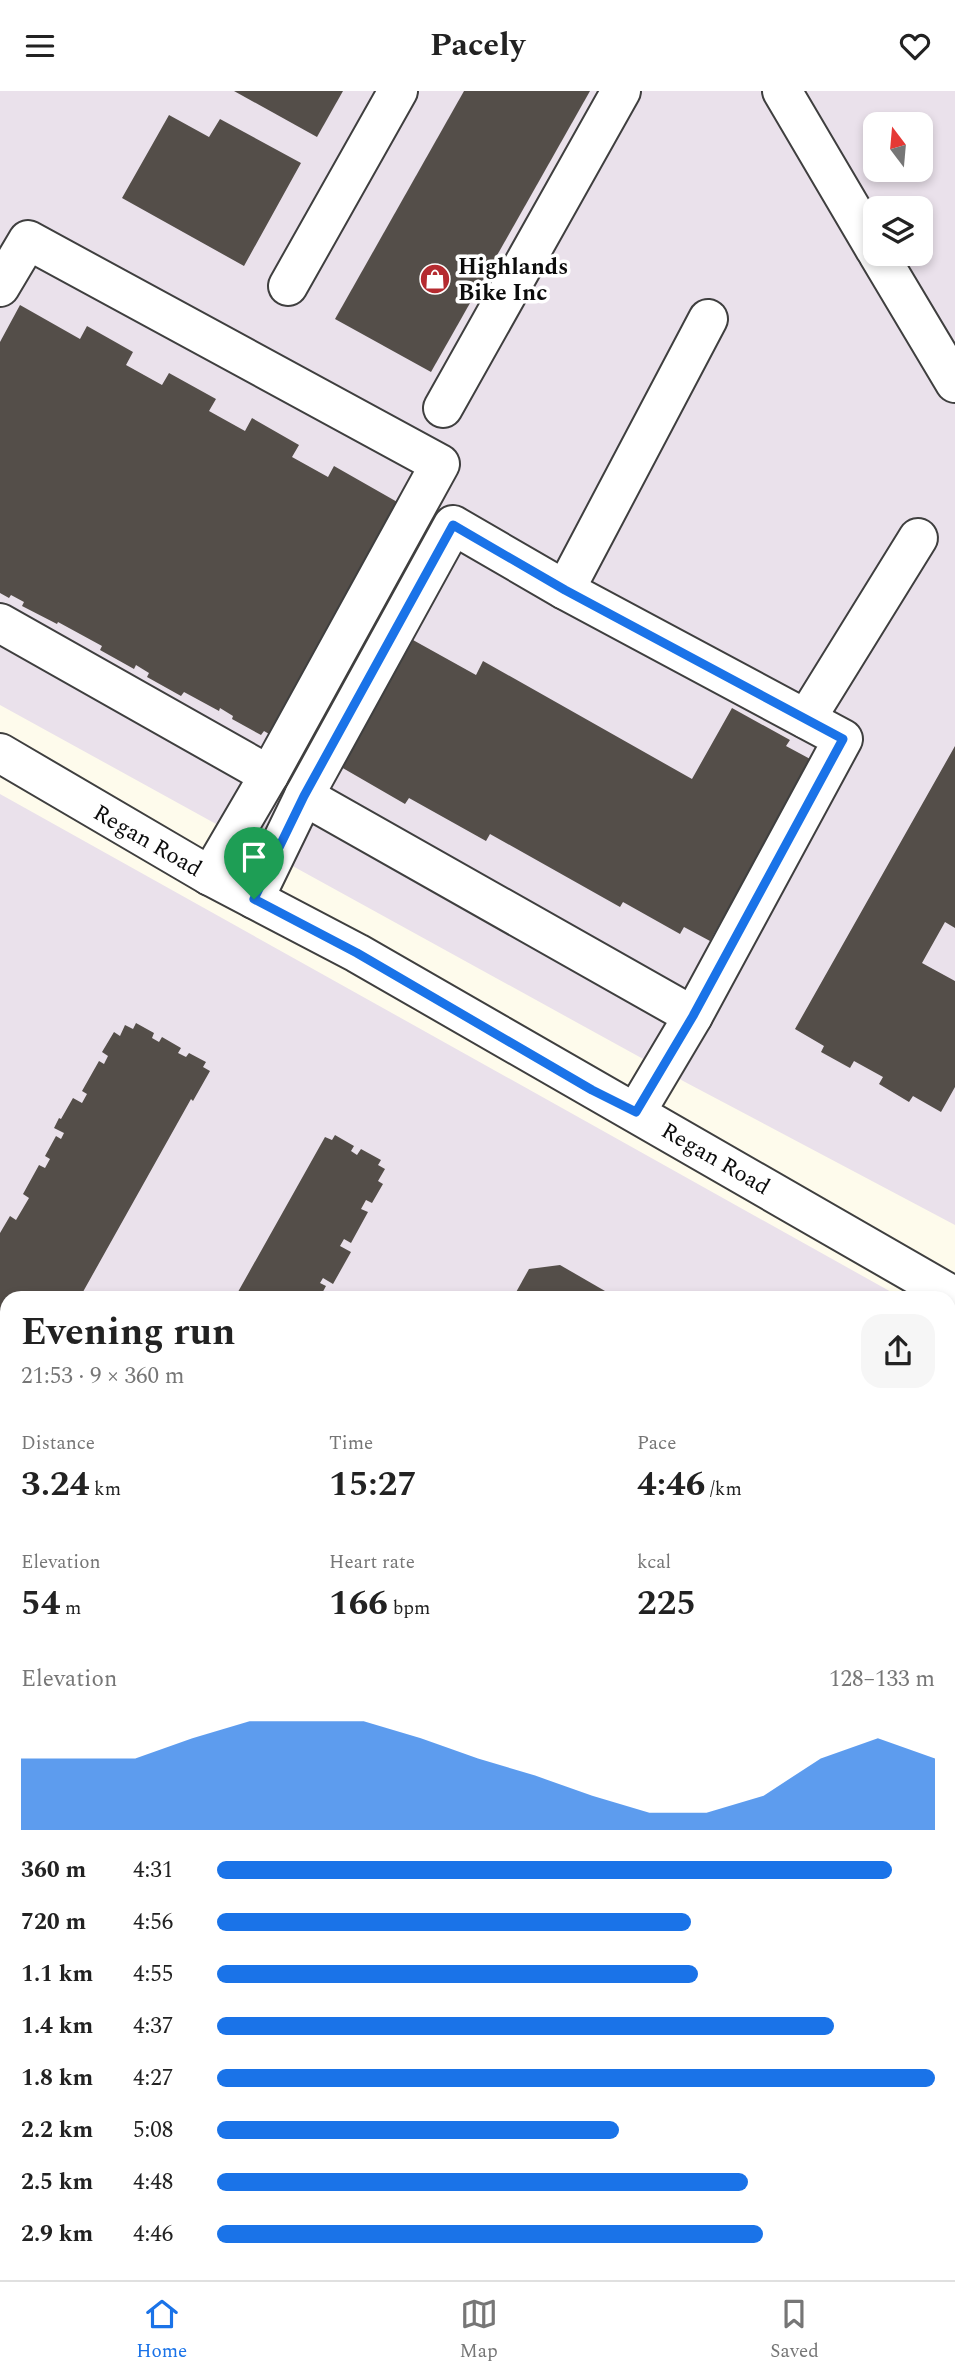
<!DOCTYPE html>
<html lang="en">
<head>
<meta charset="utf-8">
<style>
  :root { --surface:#fff; --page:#f6f6f6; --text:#222; --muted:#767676; --line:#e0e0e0; --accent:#1a73e8 }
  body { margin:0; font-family:Spectral,serif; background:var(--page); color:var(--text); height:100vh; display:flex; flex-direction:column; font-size:26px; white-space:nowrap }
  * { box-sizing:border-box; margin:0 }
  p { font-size:23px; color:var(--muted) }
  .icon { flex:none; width:38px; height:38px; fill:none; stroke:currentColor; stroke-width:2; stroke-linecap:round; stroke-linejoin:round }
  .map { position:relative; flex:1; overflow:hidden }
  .sheet { position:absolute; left:0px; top:1200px; width:956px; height:989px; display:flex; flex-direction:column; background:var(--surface); border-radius:21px 21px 0 0; box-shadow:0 4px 10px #0003 }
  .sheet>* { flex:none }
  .needle { width:46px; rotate:344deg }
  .buttons { position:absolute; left:863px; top:21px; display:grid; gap:14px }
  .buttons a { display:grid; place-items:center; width:70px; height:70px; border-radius:14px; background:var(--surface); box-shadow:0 4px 10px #0003; font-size:35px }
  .pin { position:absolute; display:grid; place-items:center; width:60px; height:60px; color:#fff; margin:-72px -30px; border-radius:50% 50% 50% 0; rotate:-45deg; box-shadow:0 0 7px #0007 }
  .pin .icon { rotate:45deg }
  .round { display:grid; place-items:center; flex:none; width:74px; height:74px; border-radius:21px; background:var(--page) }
  .overview { display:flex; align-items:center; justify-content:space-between; height:119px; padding:0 21px }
  h1 { font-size:38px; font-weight:700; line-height:52px }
  .metrics { display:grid; grid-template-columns:repeat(3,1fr); gap:10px; height:119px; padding:7px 21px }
  .metrics div { display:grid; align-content:center }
  .metrics b { font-size:35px; font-weight:700 }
  .metrics small { font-size:19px; font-weight:400 }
  .metrics p { font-size:19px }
  .chart { height:196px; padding:14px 21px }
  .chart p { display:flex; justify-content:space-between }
  .chart svg { width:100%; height:126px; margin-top:7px; fill:var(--accent); opacity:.7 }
  ul { padding:0 21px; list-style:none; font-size:23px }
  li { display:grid; grid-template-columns:112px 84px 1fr; align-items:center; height:52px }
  li i { height:18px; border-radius:9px; background:var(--accent) }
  header { display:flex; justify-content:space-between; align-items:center; height:91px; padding:0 21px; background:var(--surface); font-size:32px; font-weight:700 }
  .tabs { display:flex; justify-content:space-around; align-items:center; height:98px; border-top:2px solid var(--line); background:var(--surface); font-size:19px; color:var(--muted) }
  .tabs a { display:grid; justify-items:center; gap:4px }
  .tabs .current { color:var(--accent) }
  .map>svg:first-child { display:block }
  .industrial { fill:#eae1eb; fill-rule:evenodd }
  .green { fill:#d0e7b8 }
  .building { fill:#544e49 }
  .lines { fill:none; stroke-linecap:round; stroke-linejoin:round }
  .minor-casing { stroke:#3f3f3f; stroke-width:42 }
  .major-casing { stroke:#1d1d1d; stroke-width:42 }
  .minor { stroke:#fff; stroke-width:38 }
  .major { stroke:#f2d268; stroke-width:38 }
  .route-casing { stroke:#fff; stroke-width:14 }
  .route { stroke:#1a73e8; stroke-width:9 }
  .labels { text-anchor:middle; stroke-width:7; stroke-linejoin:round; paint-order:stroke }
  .poi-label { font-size:23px; font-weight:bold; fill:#0c0c0c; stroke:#fff; text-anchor:start }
  .street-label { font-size:23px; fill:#0c0c0c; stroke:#fff }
</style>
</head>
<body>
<header><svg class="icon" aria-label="menu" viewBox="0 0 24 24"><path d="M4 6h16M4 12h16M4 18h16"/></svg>Pacely<svg class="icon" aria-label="heart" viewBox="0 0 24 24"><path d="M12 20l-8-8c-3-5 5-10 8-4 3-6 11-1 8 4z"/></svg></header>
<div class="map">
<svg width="955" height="2189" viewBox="0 0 955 2189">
  <rect width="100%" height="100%" fill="#fefbec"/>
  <!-- industrial -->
  <g class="industrial">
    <path d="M0,0H955V1134L685,991L0,614ZM875,33H920V79H875ZM875,117H920V163H875Z"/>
    <polygon points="0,703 902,1207 7,1208 7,1615 0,1611"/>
    <polygon points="949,1234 955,1237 955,1449 949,1461"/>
  </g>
  <!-- green -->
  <polygon class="green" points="0,1786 7,1789 7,2182 443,2182 440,2189 0,2189"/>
  <!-- building -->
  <g class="building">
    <polygon points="234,0 343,0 317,46"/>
    <polygon points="464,0 590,0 431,281 335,228"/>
    <polygon points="169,24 209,46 220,28 301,72 244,175 122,107"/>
    <polygon points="20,214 80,248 87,235 133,261 126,274 162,294 169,282 216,308 209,320 245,340 252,327 299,354 292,366 328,386 334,375 399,412 269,643 264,640 261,644 232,628 233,625 220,617 219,620 184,601 181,605 147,586 149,582 136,574 134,578 100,559 102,555 58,531 57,533 22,515 24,511 11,504 9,507 0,502 0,251"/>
    <polygon points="413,549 476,584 483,570 692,688 732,617 790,649 786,655 812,669 710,850 684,836 680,843 623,811 620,816 490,743 486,750 409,707 405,713 341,676"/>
    <polygon points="955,655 955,837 945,831 922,872 955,890 955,996 941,1021 913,1005 909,1011 879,993 883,986 854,970 850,977 821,961 824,955 795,938"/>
    <polygon points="136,932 154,942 152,947 159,951 162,946 181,957 178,962 186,966 189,962 206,971 203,976 210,980 193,1010 191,1008 79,1208 7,1208 7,1336 0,1348 0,1142 10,1125 16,1129 29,1107 23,1103 39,1074 45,1077 50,1068 45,1065 56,1045 61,1048 64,1042 54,1037 59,1027 61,1028 73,1007 82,1012 87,1003 82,1000 99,970 104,973 108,965 102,961 114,941 120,945 125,934 133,938"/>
    <polygon points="335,1044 354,1055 351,1060 357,1064 361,1058 381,1069 378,1074 385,1078 378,1090 383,1093 372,1112 366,1109 361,1118 368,1121 351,1152 344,1148 340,1155 351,1161 333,1193 323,1187 320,1192 326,1195 319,1208 234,1208 325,1046 332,1049"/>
    <polygon points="560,1174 605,1200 608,1208 516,1208 515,1203 529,1178"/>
    <polygon points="955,1500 955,2076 948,2072 948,1512"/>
    <polygon points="491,2182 526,2182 540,2189 488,2189"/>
  </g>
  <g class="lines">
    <!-- minor casing -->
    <g class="minor-casing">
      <g id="minor">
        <polyline points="782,0 875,158"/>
        <polyline points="878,163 955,292"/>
        <polyline points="288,195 398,0"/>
        <polyline points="0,196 28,149 440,373 269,684"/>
        <polyline points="443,317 621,0"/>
        <polyline points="565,499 708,228"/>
        <polyline points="0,532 269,684 210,785"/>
        <polyline points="806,628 918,447"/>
        <polyline points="0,662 210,785 357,862 955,1206"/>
        <polyline points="304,705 453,434 565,499 843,648 693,925"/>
        <polyline points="254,808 304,705 693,925 636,1021"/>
      </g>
    </g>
    <!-- major casing -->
    <g class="major-casing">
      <g id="major">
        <polyline points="0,1713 7,1717"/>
        <polyline points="798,2182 810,2189"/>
        <polyline points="913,2182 925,2189"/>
      </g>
    </g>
    <!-- minor -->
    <use href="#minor" class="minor"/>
    <!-- major -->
    <use href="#major" class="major"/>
  </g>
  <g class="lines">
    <!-- route casing -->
    <g class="route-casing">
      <polygon id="route" points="453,434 565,499 843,648 693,925 636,1021 592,999 357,862 254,808 304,705"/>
    </g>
    <!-- route -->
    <use href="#route" class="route"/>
  </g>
  <!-- icons -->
  <defs>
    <g id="shop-disc" transform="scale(1.575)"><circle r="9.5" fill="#b52b30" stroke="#fff"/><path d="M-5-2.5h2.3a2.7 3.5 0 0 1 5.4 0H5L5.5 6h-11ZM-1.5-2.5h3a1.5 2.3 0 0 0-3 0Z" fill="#fff"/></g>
  </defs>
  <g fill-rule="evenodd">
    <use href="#shop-disc" x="435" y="188"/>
  </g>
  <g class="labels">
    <!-- poi labels -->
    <g class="poi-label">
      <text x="458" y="183">Highlands<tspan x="458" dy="26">Bike Inc</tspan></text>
    </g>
    <!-- street labels -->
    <g class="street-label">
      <text transform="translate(148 749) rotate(30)" y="8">Regan Road</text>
      <text transform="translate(716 1067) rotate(30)" y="8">Regan Road</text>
    </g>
  </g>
</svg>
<div class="buttons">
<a><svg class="needle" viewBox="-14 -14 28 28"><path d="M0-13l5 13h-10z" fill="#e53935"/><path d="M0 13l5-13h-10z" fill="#767676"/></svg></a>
<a><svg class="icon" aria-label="layers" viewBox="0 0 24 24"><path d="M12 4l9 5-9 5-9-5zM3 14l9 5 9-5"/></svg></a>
</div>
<div class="pin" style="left:254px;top:808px;background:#1e9e55"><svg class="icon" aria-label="arrive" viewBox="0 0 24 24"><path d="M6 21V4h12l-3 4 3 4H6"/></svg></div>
<section class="sheet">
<div class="overview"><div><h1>Evening run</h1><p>21:53 · 9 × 360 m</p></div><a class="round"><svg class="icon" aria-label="share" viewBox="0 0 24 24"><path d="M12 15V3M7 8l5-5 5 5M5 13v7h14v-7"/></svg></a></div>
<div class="metrics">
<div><p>Distance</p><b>3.24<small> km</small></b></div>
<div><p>Time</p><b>15:27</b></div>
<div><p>Pace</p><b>4:46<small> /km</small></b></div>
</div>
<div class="metrics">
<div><p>Elevation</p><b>54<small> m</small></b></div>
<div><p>Heart rate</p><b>166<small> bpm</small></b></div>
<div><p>kcal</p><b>225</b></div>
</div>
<div class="chart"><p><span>Elevation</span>128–133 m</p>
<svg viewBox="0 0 160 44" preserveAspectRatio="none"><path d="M0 44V19L10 19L20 19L30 12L40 6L50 6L60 6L70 12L80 19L90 25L100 32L110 38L120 38L130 32L140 19L150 12L160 19V44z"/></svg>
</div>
<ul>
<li><b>360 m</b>4:31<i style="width:94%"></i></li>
<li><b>720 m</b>4:56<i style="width:66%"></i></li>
<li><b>1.1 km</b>4:55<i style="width:67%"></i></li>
<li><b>1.4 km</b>4:37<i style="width:86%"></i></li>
<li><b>1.8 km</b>4:27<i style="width:100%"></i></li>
<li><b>2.2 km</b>5:08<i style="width:56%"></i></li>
<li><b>2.5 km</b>4:48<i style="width:74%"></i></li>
<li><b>2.9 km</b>4:46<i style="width:76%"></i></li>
</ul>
</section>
</div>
<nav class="tabs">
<a class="current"><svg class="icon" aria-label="home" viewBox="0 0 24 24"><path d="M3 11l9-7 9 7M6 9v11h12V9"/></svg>Home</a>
<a><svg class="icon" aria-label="map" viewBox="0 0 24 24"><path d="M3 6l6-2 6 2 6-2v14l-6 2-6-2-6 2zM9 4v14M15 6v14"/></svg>Map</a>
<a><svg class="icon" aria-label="saved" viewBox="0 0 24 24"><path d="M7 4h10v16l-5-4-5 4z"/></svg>Saved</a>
</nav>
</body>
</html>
